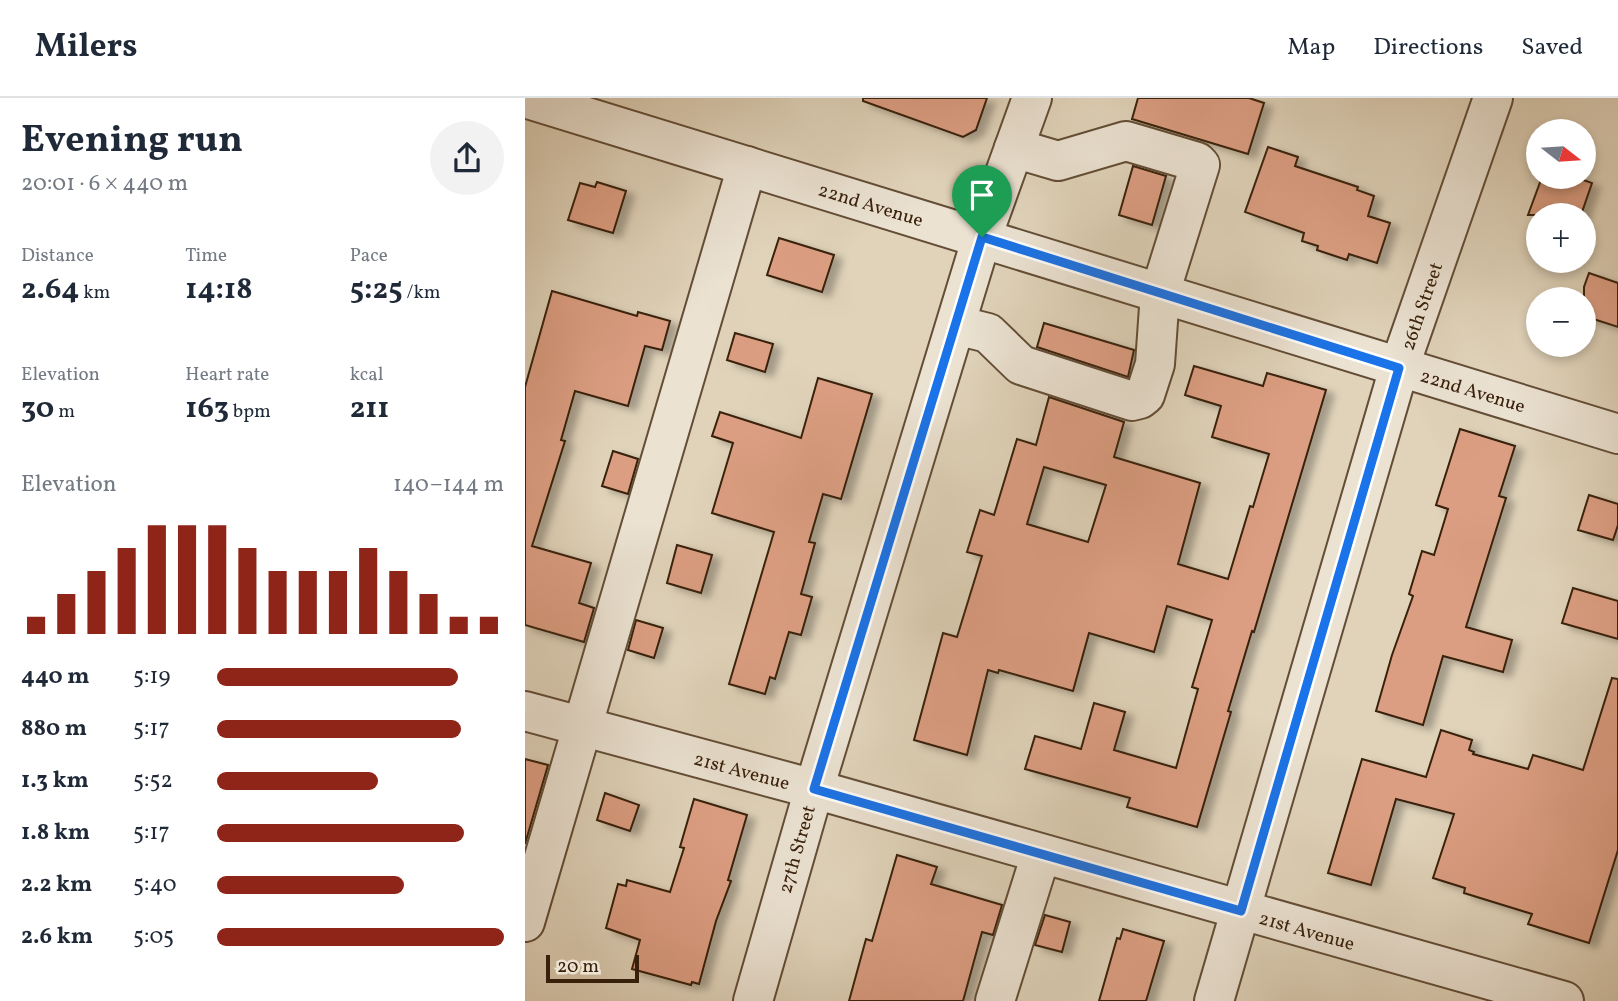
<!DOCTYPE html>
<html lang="en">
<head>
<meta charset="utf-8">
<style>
  :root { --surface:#fff; --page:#f2f2f3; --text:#1f2937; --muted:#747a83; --line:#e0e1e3; --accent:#8f2418 }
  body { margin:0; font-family:Vollkorn,serif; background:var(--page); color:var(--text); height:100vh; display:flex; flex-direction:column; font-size:26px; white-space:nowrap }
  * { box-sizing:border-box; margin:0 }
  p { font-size:23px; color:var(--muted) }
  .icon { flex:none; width:38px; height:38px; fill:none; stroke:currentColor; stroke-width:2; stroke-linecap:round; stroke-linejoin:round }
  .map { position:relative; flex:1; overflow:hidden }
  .drawer { display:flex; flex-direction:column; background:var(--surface); width:525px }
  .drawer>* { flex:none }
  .needle { width:46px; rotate:107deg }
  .tools { position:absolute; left:1001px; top:21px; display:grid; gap:14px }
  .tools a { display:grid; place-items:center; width:70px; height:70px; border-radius:50%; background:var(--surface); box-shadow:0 4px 10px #0003; font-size:35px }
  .scale { position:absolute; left:21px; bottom:18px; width:93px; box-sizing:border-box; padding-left:7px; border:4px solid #39200a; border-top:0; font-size:19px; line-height:24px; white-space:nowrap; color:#39200a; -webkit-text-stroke:5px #ebe2d2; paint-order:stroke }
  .pin { position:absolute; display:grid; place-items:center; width:60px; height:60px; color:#fff; margin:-72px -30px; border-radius:50% 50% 50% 0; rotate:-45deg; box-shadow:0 0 7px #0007 }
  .pin .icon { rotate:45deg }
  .round { display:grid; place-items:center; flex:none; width:74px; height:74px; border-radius:37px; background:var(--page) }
  .overview { display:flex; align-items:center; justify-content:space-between; height:119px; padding:0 21px }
  h1 { font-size:38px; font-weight:700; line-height:52px }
  .stats { display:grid; grid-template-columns:repeat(3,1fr); gap:10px; height:119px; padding:7px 21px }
  .stats div { display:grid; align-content:center }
  .stats b { font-size:30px; font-weight:700 }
  .stats small { font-size:19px; font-weight:400 }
  .stats p { font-size:19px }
  .chart { height:196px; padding:14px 21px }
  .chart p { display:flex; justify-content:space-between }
  .chart svg { width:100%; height:126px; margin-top:7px; stroke:var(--accent); stroke-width:6 }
  ul { padding:0 21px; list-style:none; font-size:23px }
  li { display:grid; grid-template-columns:112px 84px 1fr; align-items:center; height:52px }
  li i { height:18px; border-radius:9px; background:var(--accent) }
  header { display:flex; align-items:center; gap:42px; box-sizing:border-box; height:98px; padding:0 35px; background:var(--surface); border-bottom:2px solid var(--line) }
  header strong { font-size:33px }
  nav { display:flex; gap:38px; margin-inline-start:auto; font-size:24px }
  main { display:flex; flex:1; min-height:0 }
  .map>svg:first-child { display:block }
  .building { fill:#dc9e82; stroke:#39200a; stroke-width:2; fill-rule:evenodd; filter:url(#shadow) }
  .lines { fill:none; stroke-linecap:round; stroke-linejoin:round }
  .minor-casing { stroke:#634d36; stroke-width:42 }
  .minor { stroke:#ebe2d2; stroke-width:38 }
  .route-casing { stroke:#fff; stroke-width:14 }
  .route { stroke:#1a73e8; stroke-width:9 }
  .labels { text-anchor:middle; stroke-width:6; stroke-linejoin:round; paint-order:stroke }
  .street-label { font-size:19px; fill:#39200a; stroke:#ebe2d2 }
</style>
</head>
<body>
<header>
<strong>Milers</strong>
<nav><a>Map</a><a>Directions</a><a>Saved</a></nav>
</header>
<main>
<section class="drawer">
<div class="overview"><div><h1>Evening run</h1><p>20:01 · 6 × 440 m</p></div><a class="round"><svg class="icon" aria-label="share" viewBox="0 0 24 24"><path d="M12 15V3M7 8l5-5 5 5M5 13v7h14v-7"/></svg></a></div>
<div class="stats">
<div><p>Distance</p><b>2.64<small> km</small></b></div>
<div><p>Time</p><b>14:18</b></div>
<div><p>Pace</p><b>5:25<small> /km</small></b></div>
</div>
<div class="stats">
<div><p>Elevation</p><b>30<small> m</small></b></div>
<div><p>Heart rate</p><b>163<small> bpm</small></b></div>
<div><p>kcal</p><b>211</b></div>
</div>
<div class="chart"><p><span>Elevation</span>140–144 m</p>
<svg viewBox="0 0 160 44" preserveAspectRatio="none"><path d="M5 44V38M15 44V30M25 44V22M35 44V14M45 44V6M55 44V6M65 44V6M75 44V14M85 44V22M95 44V22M105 44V22M115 44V14M125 44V22M135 44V30M145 44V38M155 44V38"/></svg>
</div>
<ul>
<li><b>440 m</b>5:19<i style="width:84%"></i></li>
<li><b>880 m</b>5:17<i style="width:85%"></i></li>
<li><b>1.3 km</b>5:52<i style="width:56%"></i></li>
<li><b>1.8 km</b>5:17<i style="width:86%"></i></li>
<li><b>2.2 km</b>5:40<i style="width:65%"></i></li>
<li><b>2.6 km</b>5:05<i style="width:100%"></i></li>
</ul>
</section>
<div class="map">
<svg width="1093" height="903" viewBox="0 0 1093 903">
  <defs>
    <filter id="shadow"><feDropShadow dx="8" dy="4.5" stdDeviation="3.5" flood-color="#0004"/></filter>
  </defs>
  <rect width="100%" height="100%" fill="#e0d3ba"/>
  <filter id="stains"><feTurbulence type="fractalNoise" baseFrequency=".00286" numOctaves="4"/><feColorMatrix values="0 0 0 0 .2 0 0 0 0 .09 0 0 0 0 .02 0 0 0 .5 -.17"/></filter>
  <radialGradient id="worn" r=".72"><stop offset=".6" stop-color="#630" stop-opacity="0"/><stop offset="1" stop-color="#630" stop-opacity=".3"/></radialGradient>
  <!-- building -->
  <g class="building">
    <polygon points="338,0 462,0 451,32 438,39 338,3"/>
    <polygon points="613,0 724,0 739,5 723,56 607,21"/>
    <polygon points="743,49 773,59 770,68 833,89 832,92 849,98 843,118 865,125 852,165 824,156 822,162 792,152 793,148 777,143 779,135 720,114"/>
    <polygon points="608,68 641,78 627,127 594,117"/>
    <polygon points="1017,79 1050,79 1067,85 1056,117 1003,117"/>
    <polygon points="72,84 101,93 88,135 43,122 55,85 70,89"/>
    <polygon points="254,140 309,157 297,194 242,177"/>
    <polygon points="1064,175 1093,185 1093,229 1059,218 1059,189"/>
    <polygon points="27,193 112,218 113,214 145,223 137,252 120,248 103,308 50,293 36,342 40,343 7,448 66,465 54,505 69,510 59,544 0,527 0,289"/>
    <polygon points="519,225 609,252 603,279 512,249"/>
    <polygon points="210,235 248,246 240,274 202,262"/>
    <path d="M669,268L738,288L742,275L801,292L729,534L727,533L703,613L706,614L672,729L602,709L605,700L500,671L510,638L556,651L569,605L600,614L589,652L651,670L673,591L667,589L687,522L642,508L629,554L564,535L548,593L474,572L473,575L463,572L442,657L389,642L418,535L432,539L457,458L442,454L455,412L469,417L492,341L511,347L524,299L599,324L589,359L675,385L653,466L703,481L725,408L728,409L744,356L687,339L696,308L660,297ZM519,369L581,387L563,444L502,426Z"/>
    <polygon points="293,280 347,296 316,401 298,396 284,444 290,445 276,496 287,499 276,537 264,534 250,581 245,579 240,596 204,586 249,434 187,415 208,345 187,338 195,314 276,340"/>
    <polygon points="935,331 990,348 974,398 981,400 941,529 987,542 978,574 918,558 898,627 851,613 867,557 888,498 884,496 897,453 909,457 923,411 911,407"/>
    <polygon points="88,353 113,361 103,396 77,388"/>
    <polygon points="1064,397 1093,406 1093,427 1088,442 1053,432"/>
    <polygon points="152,447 187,457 176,495 142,485"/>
    <polygon points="1048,490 1093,503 1093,541 1037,525"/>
    <polygon points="111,522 138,530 129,560 103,552"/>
    <polygon points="1087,580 1093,581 1093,752 1064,845 1003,826 1007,816 939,795 940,790 908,780 929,716 871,701 846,787 803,775 837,661 901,679 916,632 947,642 944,652 949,654 948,656 1003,671 1008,657 1058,672"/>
    <polygon points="0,661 23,667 0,746"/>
    <polygon points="80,695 114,707 105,733 72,722"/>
    <polygon points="169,701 222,717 203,782 206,783 191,823 174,886 167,884 166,887 107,871 115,842 81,830 93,786 101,788 102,782 145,794 159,750 155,749"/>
    <polygon points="372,757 412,769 406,786 477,807 468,837 457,834 438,903 324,903 341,841 347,843"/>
    <polygon points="520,817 545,824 537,854 510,847"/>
    <polygon points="598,831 639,843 621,903 574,903 592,840 595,841"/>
  </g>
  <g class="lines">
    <!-- minor casing -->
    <g class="minor-casing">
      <g id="minor">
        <polyline points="0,0 1093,336"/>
        <polyline points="431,227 463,235 496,267 607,303 615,301 620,297 630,266 635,195 675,67 672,64 601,43 533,63 489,50"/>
        <polyline points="0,613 289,691 1039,903"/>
        <polyline points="0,824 222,68"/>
        <polyline points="228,903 289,691 457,139 507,0"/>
        <polyline points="470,903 516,756"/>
        <polyline points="689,903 874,270 968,0"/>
      </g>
    </g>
    <!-- minor -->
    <use href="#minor" class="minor"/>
  </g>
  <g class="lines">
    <!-- route casing -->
    <g class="route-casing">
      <polygon id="route" points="457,139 874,270 716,813 289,691"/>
    </g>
    <!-- route -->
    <use href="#route" class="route"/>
  </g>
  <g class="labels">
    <!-- street labels -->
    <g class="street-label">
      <text transform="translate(346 106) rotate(17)" y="7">22nd Avenue</text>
      <text transform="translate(896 208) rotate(-71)" y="7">26th Street</text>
      <text transform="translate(948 292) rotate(17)" y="7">22nd Avenue</text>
      <text transform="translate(217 672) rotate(15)" y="7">21st Avenue</text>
      <text transform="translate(271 751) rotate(-74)" y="7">27th Street</text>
      <text transform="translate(782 832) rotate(16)" y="7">21st Avenue</text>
    </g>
  </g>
  <rect width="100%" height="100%" filter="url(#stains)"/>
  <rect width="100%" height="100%" fill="url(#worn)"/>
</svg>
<div class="tools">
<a><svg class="needle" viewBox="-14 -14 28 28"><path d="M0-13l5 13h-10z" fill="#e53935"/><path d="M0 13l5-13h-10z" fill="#747a83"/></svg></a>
<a>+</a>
<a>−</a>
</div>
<div class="scale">20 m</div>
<div class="pin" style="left:457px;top:139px;background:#1e9e55"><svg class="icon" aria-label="arrive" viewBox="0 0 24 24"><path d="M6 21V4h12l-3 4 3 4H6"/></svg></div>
</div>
</main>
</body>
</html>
